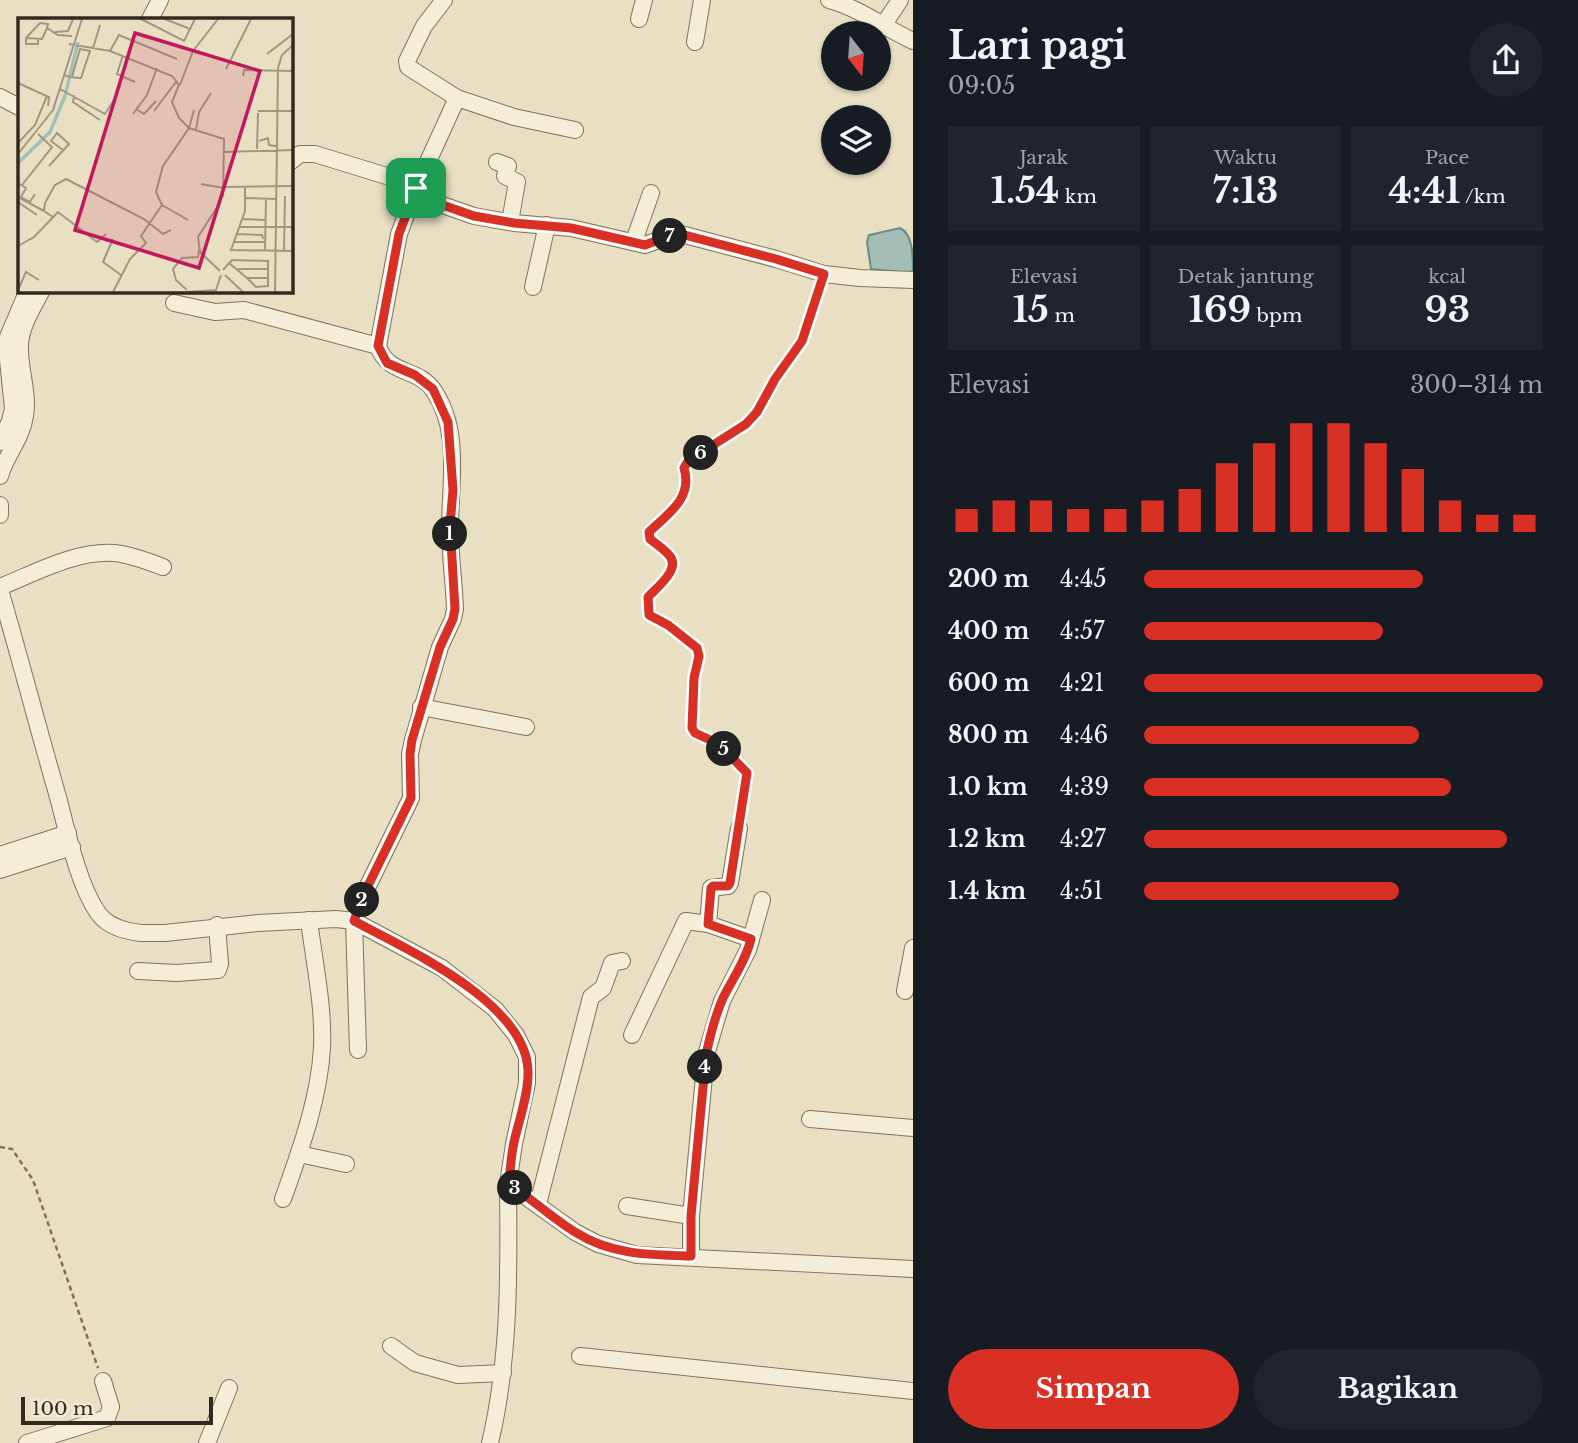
<!DOCTYPE html>
<html lang="id">
<head>
<meta charset="utf-8">
<style>
  :root { --surface:#171b24; --page:#20242c; --text:#f1f3f6; --muted:#9ea1a6; --accent:#d93025 }
  body { margin:0; font-family:"Libre Baskerville",serif; background:var(--page); color:var(--text); height:100vh; display:flex; flex-direction:column; font-size:26px; white-space:nowrap }
  * { box-sizing:border-box; margin:0 }
  p { font-size:23px; color:var(--muted) }
  .icon { flex:none; width:38px; height:38px; fill:none; stroke:currentColor; stroke-width:2; stroke-linecap:round; stroke-linejoin:round }
  .map { position:relative; flex:1; overflow:hidden }
  .details { display:flex; flex-direction:column; background:var(--surface); width:665px }
  .details>* { flex:none }
  .needle { width:46px; rotate:163deg }
  .controls { position:absolute; left:821px; top:21px; display:grid; gap:14px }
  .controls a { display:grid; place-items:center; width:70px; height:70px; border-radius:50%; background:var(--surface); box-shadow:0 2px 5px #0004; font-size:35px }
  .scale { position:absolute; left:21px; bottom:18px; width:192px; box-sizing:border-box; padding-left:7px; border:4px solid #332a1e; border-top:0; font-size:19px; line-height:24px; white-space:nowrap; color:#332a1e; -webkit-text-stroke:5px #f1ead2; paint-order:stroke }
  .pin { position:absolute; display:grid; place-items:center; width:60px; height:60px; color:#fff; margin:-30px; border-radius:14px; box-shadow:0 4px 10px #0006 }
  .km { position:absolute; width:35px; height:35px; margin:-18px; border-radius:50%; background:#222; color:#fff; font-size:19px; line-height:35px; text-align:center }
  .round { display:grid; place-items:center; flex:none; width:74px; height:74px; border-radius:37px; background:var(--page) }
  .overview { display:flex; align-items:center; justify-content:space-between; height:119px; padding:0 35px }
  h1 { font-size:38px; font-weight:800; line-height:52px }
  .metrics { display:grid; grid-template-columns:repeat(3,1fr); gap:10px; height:119px; padding:7px 35px }
  .metrics div { display:grid; align-content:center; border-radius:0px; background:var(--page); text-align:center }
  .metrics b { font-size:35px; font-weight:800 }
  .metrics small { font-size:19px; font-weight:400 }
  .metrics p { font-size:19px }
  .chart { height:196px; padding:14px 35px }
  .chart p { display:flex; justify-content:space-between }
  .chart svg { width:100%; height:126px; margin-top:7px; stroke:var(--accent); stroke-width:6 }
  .cta { display:flex; gap:14px; margin-top:auto; padding:14px 35px }
  .cta a { flex:1; height:80px; border-radius:42px; background:var(--accent); color:#fff; font-size:28px; font-weight:800; line-height:80px; text-align:center }
  .cta a+a { background:var(--page); color:var(--text) }
  ul { padding:0 35px; list-style:none; font-size:23px }
  li { display:grid; grid-template-columns:112px 84px 1fr; align-items:center; height:52px }
  li i { height:18px; border-radius:9px; background:var(--accent) }
  main { display:flex; flex:1; min-height:0 }
  .map>svg:first-child { display:block }
  .water { fill:#a5bdb7; stroke:#6d8a84; stroke-width:2 }
  .lines { fill:none; stroke-linecap:round; stroke-linejoin:round }
  .minor-casing { stroke:#82725c; stroke-width:18 }
  .path { stroke:#82725c; stroke-width:2.5; stroke-dasharray:5 3.5; stroke-linecap:butt }
  .minor { stroke:#f5eed6; stroke-width:16 }
  .route-casing { stroke:#fff; stroke-width:14 }
  .route { stroke:#d93025; stroke-width:9 }
  .inset-river { fill:none; stroke:#a5bdb7; stroke-width:3.5 }
  .inset-road { fill:none; stroke:#a09781; stroke-width:2 }
  .view { fill:#c2185b; fill-opacity:0.15; stroke:#c2185b; stroke-width:3.5 }
  .inset-edge { fill:none; stroke:#332a1e; stroke-width:3.5 }
</style>
</head>
<body>
<main>
<div class="map">
<svg width="913" height="1443" viewBox="0 0 913 1443">
  <rect width="100%" height="100%" fill="#e9e0c3"/>
  <!-- water -->
  <path class="water" d="M900,228C913,234 913,256 913,271L908,273L871,269L867,242L869,235Z"/>
  <g class="lines">
    <!-- minor casing -->
    <g class="minor-casing">
      <g id="minor">
        <path d="M829,0C859,8 885,28 913,41"/>
        <polyline points="150,19 160,0"/>
        <polyline points="639,19 644,0"/>
        <polyline points="882,27 900,0"/>
        <polyline points="695,42 702,0"/>
        <polyline points="0,97 19,107"/>
        <polyline points="457,98 514,117 575,130"/>
        <polyline points="290,162 300,154 315,154 393,178 416,188 434,202 474,216 514,223 571,228 645,245 677,233 776,259 824,274 860,278 913,280"/>
        <polyline points="497,162 508,166 505,176 517,182 510,222"/>
        <polyline points="634,241 651,193"/>
        <polyline points="533,287 547,225"/>
        <polyline points="174,303 215,312 244,310 378,346"/>
        <polyline points="0,442 10,421 13,409 8,360 8,337 28,290"/>
        <path d="M0,476C6,455 22,438 25,416C29,392 19,369 20,346C20,327 34,306 42,290"/>
        <polyline points="0,505 0,515"/>
        <path d="M0,587C35,573 76,550 115,553C132,555 147,561 163,567"/>
        <path d="M0,590C20,658 38,728 58,797C67,831 78,884 98,913C108,927 125,931 141,933H165L258,923L336,919L354,921L442,968L495,1009L516,1035L527,1057V1083L514,1144L508,1184L575,1232L598,1244L637,1255L913,1269"/>
        <polyline points="421,707 526,727"/>
        <polyline points="0,855 68,833"/>
        <polyline points="0,870 72,847"/>
        <polyline points="708,924 711,888 728,886 730,883 739,828"/>
        <polyline points="138,971 177,973 218,970 220,964 217,925"/>
        <polyline points="905,991 913,948"/>
        <polyline points="632,1035 686,921 708,924 751,939"/>
        <path d="M358,1050L354,921L363,896L411,798L410,754L413,740L440,647L453,619L455,609C454,582 450,555 450,528C450,483 461,431 434,391C419,367 388,376 378,346L399,234L416,188L457,98L408,67L407,61L424,26L444,0"/>
        <polyline points="810,1119 913,1128"/>
        <polyline points="299,1154 346,1164"/>
        <path d="M283,1199C300,1151 319,1100 322,1048C324,1006 314,962 309,920"/>
        <polyline points="538,1204 591,997 603,988 612,963 622,961"/>
        <polyline points="627,1206 691,1216"/>
        <polyline points="691,1256 691,1216 706,1055 722,1001 748,950 762,900"/>
        <polyline points="391,1346 415,1363 458,1375 503,1373"/>
        <polyline points="580,1356 913,1391"/>
        <polyline points="27,1443 107,1418 111,1407 103,1381"/>
        <polyline points="207,1443 229,1388"/>
        <path d="M490,1443C510,1359 509,1271 508,1184"/>
      </g>
    </g>
    <!-- path -->
    <g class="path">
      <path d="M741,813L747,773L719,744L695,733L692,728L694,679L699,656L697,648L668,625L649,615L648,597C657,587 682,569 668,554C663,548 656,544 650,539L649,532C669,513 693,498 684,468L688,461L746,424L757,412L775,379L802,341L820,287"/>
      <polyline points="0,1147 12,1149 33,1180 98,1368"/>
    </g>
    <!-- minor -->
    <use href="#minor" class="minor"/>
  </g>
  <g class="lines">
    <!-- route casing -->
    <g class="route-casing">
      <path id="route" d="M416,188L434,202L474,216L514,223L571,228L645,245L677,233L776,259L824,274L802,341L775,379L757,412L746,424L688,461L684,468C693,498 669,513 649,532L650,539C656,544 663,548 668,554C683,568 657,587 648,597L649,615L668,625L697,648L699,656L694,678L692,728L695,733L719,744L747,773L730,883L728,886H713L711,888L708,924L751,939C746,960 733,978 723,998C715,1016 710,1036 706,1055L691,1216V1256C650,1255 611,1255 575,1232C552,1218 532,1199 509,1184C510,1170 511,1156 514,1142C519,1120 528,1096 528,1074C530,1004 406,949 354,921L363,896L411,798L410,754L412,740L440,647L453,619L455,609L450,525L453,490L448,422L433,389L415,375L387,363L378,346L399,234Z"/>
    </g>
    <!-- route -->
    <use href="#route" class="route"/>
  </g>
  <!-- overview -->
  <g transform="translate(18 18)">
    <rect width="275" height="275" fill="#e9e0c3"/>
    <path class="inset-river" d="M0,145L32,114L47,78L60,24"/>
    <path class="inset-road" d="M123,1L166,23L177,1M147,1L172,11M37,14L50,13L55,1M8,20L22,5L30,6L29,10L40,17L54,18M8,20L24,21L29,10M8,20V26H20V21M51,26L92,33L154,58L161,67L154,84L161,100L171,110L206,121L205,179M75,30L82,7M92,33L101,17L159,41M249,36L275,16M105,37L99,56L117,64M208,51L233,1M46,57L52,59L61,60H63L72,33L62,31L54,59M225,58L226,52L275,53M0,65L31,79L30,88M162,67L175,33L200,1M42,71L87,96L99,77M56,77L55,84L82,102M118,91L126,96L138,83M136,93L158,64M240,93H275M115,96L129,77L139,50M178,112L181,94L193,75M241,123L250,120L251,127L258,128M0,125L17,107L29,78M239,131L240,95M207,134L275,132M0,136L35,92L64,1M31,148L51,126L39,115L33,123L45,132M0,165L8,170L3,179L12,184L17,176M183,166L206,170M4,167L34,129L20,116M206,169L275,168M227,169V193L213,232L275,233M0,179L26,193M228,180L258,181M0,184L19,197M144,187L170,202M35,199L26,193L27,185L37,167L48,161L126,201L145,216L153,212M224,201L247,202M221,209H275M218,216L244,217L245,221M95,221L85,244L103,257M215,224H247M0,228L16,219L40,194L79,224L88,216M247,233L248,180M266,233L267,178M211,245L229,260H250M220,251H250M205,252L214,242L250,243V268L238,269L229,260M202,253L182,234L180,219L203,183M207,257L225,274M0,272L8,254L21,262M169,272L158,262L155,251L164,240L180,239L181,232M95,274L112,241L128,225L123,218L144,187L138,174L145,148L171,110L176,92M169,274L198,272L203,257M257,274L260,50L264,37L275,27"/>
    <path class="view" d="M117,15L242,53L181,250L57,212Z"/>
    <rect width="275" height="275" class="inset-edge"/>
  </g>
</svg>
<div class="controls">
<a><svg class="needle" viewBox="-14 -14 28 28"><path d="M0-13l5 13h-10z" fill="#e53935"/><path d="M0 13l5-13h-10z" fill="#9ea1a6"/></svg></a>
<a><svg class="icon" aria-label="layers" viewBox="0 0 24 24"><path d="M12 4l9 5-9 5-9-5zM3 14l9 5 9-5"/></svg></a>
</div>
<div class="scale">100 m</div>
<div class="pin" style="left:416px;top:188px;background:#1e9e55"><svg class="icon" aria-label="arrive" viewBox="0 0 24 24"><path d="M6 21V4h12l-3 4 3 4H6"/></svg></div>
<b class="km" style="left:450px;top:534px">1</b>
<b class="km" style="left:362px;top:900px">2</b>
<b class="km" style="left:515px;top:1188px">3</b>
<b class="km" style="left:705px;top:1067px">4</b>
<b class="km" style="left:724px;top:749px">5</b>
<b class="km" style="left:701px;top:453px">6</b>
<b class="km" style="left:670px;top:236px">7</b>
</div>
<section class="details">
<div class="overview"><div><h1>Lari pagi</h1><p>09:05</p></div><a class="round"><svg class="icon" aria-label="share" viewBox="0 0 24 24"><path d="M12 15V3M7 8l5-5 5 5M5 13v7h14v-7"/></svg></a></div>
<div class="metrics">
<div><p>Jarak</p><b>1.54<small> km</small></b></div>
<div><p>Waktu</p><b>7:13</b></div>
<div><p>Pace</p><b>4:41<small> /km</small></b></div>
</div>
<div class="metrics">
<div><p>Elevasi</p><b>15<small> m</small></b></div>
<div><p>Detak jantung</p><b>169<small> bpm</small></b></div>
<div><p>kcal</p><b>93</b></div>
</div>
<div class="chart"><p><span>Elevasi</span>300–314 m</p>
<svg viewBox="0 0 160 44" preserveAspectRatio="none"><path d="M5 44V36M15 44V33M25 44V33M35 44V36M45 44V36M55 44V33M65 44V29M75 44V20M85 44V13M95 44V6M105 44V6M115 44V13M125 44V22M135 44V33M145 44V38M155 44V38"/></svg>
</div>
<ul>
<li><b>200 m</b>4:45<i style="width:70%"></i></li>
<li><b>400 m</b>4:57<i style="width:60%"></i></li>
<li><b>600 m</b>4:21<i style="width:100%"></i></li>
<li><b>800 m</b>4:46<i style="width:69%"></i></li>
<li><b>1.0 km</b>4:39<i style="width:77%"></i></li>
<li><b>1.2 km</b>4:27<i style="width:91%"></i></li>
<li><b>1.4 km</b>4:51<i style="width:64%"></i></li>
</ul>
<div class="cta"><a>Simpan</a><a>Bagikan</a></div>
</section>
</main>
</body>
</html>
